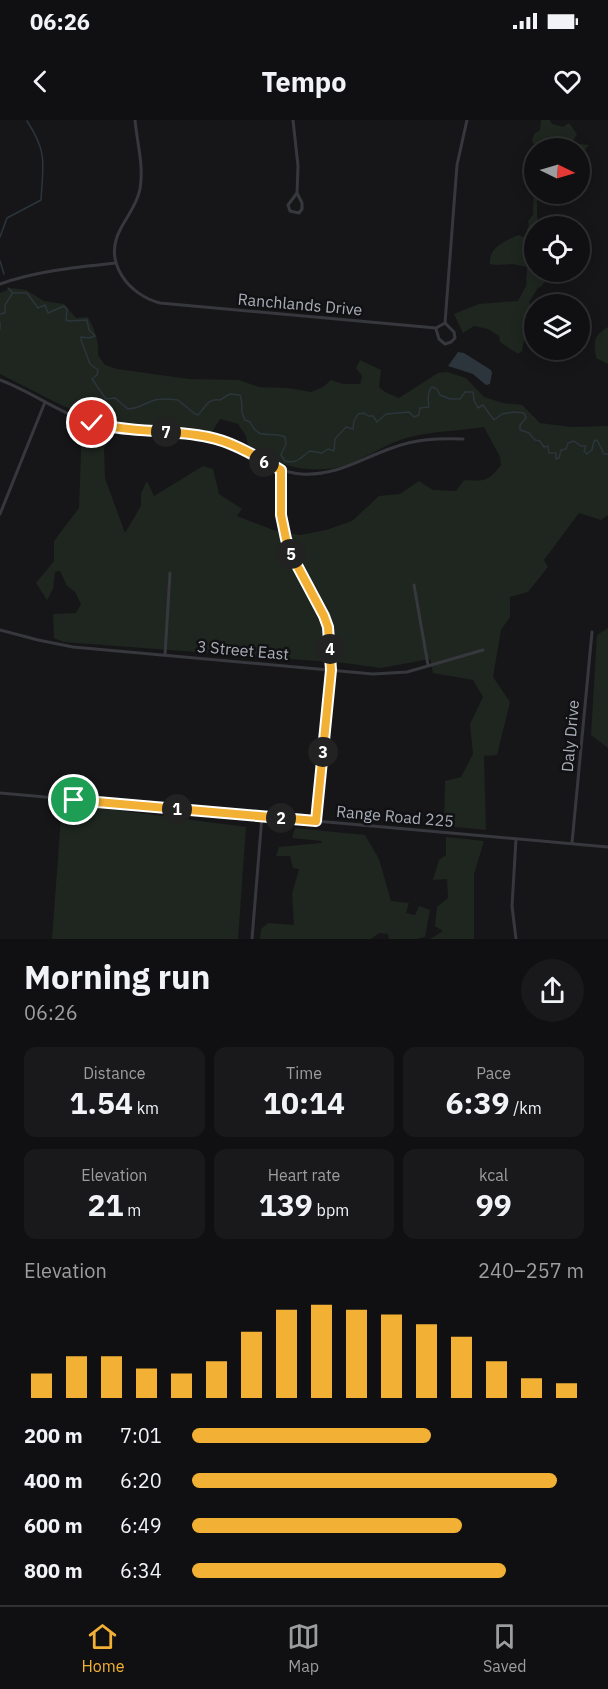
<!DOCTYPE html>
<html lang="en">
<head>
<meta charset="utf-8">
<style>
  :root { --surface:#101012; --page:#19191b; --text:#f1f3f6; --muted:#9c9d9f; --line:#303032; --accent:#f2b134 }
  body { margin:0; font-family:"IBM Plex Sans",sans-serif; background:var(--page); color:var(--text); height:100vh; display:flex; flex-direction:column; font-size:22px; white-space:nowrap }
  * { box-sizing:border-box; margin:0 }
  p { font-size:20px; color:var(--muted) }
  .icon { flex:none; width:33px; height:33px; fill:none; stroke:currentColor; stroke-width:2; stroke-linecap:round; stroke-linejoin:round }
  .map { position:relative; height:819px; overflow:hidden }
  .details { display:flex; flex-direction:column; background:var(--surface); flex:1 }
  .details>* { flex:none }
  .needle { width:39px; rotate:95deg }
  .buttons { position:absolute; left:524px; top:18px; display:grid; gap:12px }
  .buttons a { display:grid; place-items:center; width:66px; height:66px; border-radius:50%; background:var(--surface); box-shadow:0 3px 15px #0003,0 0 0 2px var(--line); font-size:30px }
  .pin { position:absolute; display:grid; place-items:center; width:51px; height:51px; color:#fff; margin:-26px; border:3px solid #fff; border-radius:50%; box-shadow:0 2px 6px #0007 }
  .km { position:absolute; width:30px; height:30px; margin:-15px; border-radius:50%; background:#222; color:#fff; font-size:16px; line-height:30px; text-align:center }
  .round { display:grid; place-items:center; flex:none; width:63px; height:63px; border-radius:32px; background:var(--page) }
  .head { display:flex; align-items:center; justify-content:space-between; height:102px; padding:0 24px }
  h1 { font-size:33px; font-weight:700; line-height:45px }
  .metrics { display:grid; grid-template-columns:repeat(3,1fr); gap:9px; height:102px; padding:6px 24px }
  .metrics div { display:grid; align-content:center; border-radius:12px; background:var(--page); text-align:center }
  .metrics b { font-size:30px; font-weight:700 }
  .metrics small { font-size:16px; font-weight:400 }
  .metrics p { font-size:16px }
  .chart { height:168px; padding:12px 24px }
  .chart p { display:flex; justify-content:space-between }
  .chart svg { width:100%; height:108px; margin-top:6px; stroke:var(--accent); stroke-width:6 }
  ul { padding:0 24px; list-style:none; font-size:20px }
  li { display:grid; grid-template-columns:96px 72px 1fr; align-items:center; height:45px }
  li i { height:15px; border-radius:8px; background:var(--accent) }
  .status { display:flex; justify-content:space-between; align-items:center; height:42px; padding:0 30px; background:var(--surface); direction:ltr }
  .status svg { height:16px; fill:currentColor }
  header { display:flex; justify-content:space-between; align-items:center; height:78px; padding:0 24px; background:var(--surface); font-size:27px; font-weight:700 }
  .tabs { display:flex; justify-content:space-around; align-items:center; height:84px; border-top:2px solid var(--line); background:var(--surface); font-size:16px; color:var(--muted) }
  .tabs a { display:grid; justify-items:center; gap:3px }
  .tabs .active { color:var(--accent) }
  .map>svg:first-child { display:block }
  .green { fill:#1e261f }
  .water { fill:#2c353c }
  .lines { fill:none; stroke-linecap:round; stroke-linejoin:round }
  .stream { stroke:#2c353c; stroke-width:1.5 }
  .minor { stroke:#37383d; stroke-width:3 }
  .route-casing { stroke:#fff; stroke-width:12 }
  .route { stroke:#f2b134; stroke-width:8 }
  .labels { text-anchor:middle; stroke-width:5; stroke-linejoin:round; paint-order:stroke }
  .street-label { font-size:16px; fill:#a8adb8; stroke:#111113 }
</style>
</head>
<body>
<div class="status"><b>06:26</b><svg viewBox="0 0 49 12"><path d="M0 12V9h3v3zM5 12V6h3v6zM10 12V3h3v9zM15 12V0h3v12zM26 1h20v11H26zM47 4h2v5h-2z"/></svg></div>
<header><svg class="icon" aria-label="back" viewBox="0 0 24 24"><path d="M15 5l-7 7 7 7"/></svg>Tempo<svg class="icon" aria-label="heart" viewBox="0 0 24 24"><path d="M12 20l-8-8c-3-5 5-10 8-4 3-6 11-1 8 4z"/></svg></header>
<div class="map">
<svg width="608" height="819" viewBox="0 0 608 819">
  <rect width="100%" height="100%" fill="#161618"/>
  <!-- green -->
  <g class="green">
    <polygon points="541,0 550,0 552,4 563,7 569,3 577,14 572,23 589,25 584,31 559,27 536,28 532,21 534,14 540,10"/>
    <path d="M534,67V74H540L537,81V106H534V152H550L542,166L538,168L529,182L534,190V205C525,213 524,220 522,231L518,234L500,222L499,216L488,209L474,206L463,213L454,194L479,184L518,181L526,166L527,147L512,144L496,145L490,144C488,127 506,121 518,115L524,117L528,112L527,110L529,105L528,101L533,95Z"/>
    <path d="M11,168L26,170L44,181L64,184L76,198L88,197C95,211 99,220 98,235L105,245L117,249L189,259L239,260L259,267L288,268L311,272L323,267L331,260L343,264H360L362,256L356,248L360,240L381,250L379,267L385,272L399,278L438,253L447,252L466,258L484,277L503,283L522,285L540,303L571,307L608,306V395L601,400L579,393L544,440L548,447L528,472L510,477V497L501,510L493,557L510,582L497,635L484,636L486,710L444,706L445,661L461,657L473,634L470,604L483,577L473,560L433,553L430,539L381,548L344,543L63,522L54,518L53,494L76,493L81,484L75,472L67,466L60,451L55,452L53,469L47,480L36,463L54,441V421L79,388L82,305L115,313L104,328L105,358L125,413L141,386V373L147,361L154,376L203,346L213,349L219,374L242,389L237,396L273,410L300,415L326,410L352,401L379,376L400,374L419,361L433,370L456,371L464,360C485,361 488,362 501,345L500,337L484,307C458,311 431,311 406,318C387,324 370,335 352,343C318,357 276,347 248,326L246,316L238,304L220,299L212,312L162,305H131L97,299L63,286L0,254V173Z"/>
    <path d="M608,207V244L596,238C594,221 593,216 608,207Z"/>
    <polygon points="608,508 608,628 591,615 597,515"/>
    <polygon points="62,683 246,707 238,819 52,819"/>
    <polygon points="295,708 365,715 379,739 391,781 409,783 406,793 415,795 419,786 430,790 425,817 416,819 389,819 388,814 379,813 371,819 260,819 261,809 268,803 294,805 292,774 299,749 293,748 290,736 276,736 279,727 321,723 322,721 292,718"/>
    <polygon points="446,717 484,721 474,754 474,819 430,819 443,811 435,806 437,787 448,778 447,759 433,760 439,740 446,735"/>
  </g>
  <!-- water -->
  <polygon class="water" points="458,232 464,233 491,250 492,253 490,264 486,265 473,254 448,246"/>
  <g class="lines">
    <!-- stream -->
    <g class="stream">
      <path d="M0,117L7,98L41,80C43,44 48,33 27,1"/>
      <polyline points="0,141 4,154"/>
      <polyline points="8,168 12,172"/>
      <path d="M12,173H27L38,188L45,185L48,193L64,186L67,189L66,200L69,201L87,200L89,210L95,216L89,218L81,217V220L90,244L98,250L97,255L92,259L106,279L115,278L128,289C138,289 143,284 152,281C160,278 170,279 178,280L195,294L198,295C206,287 207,278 220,280L230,274L240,275C244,284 239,291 245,300L250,302C259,322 271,310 285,317L286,324L281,335L285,341C298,344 301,337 310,331L322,333L328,329L334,331L335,319L346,307L353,309L354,301L358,294L364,293L368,296H373L377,302L386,294L409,292L414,297L419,295L420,288L429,287C428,280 427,272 432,267L437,269L440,275L450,279H460L465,272H473L474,280L478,288L483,285L494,300L502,294L514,292L524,293L526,298L520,305V310L529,313L535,320L540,321L544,327L548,326L549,333H556V339L559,338L561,330L566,329L568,323L574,321L581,326H586L584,331L587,334L592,330L594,321L597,320L604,334H608"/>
      <polyline points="0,194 5,193 5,185 12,174"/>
      <polyline points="0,202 0,209"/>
    </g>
    <!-- minor -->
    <g class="minor">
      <path d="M135,0C137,23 144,45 140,69C137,85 127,96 120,110C103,143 129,175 160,183L436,208L445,203"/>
      <polyline points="293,0 298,46 297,73 302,83 302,89 299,93 290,91 288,85 297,73"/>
      <path d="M0,164C36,151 77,147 115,143"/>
      <polyline points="445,203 457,45 467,0"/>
      <polyline points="436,209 439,219 445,224 451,222 455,218 454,212 445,203"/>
      <path d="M0,260C35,273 67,299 104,306C144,314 187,307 226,322C251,331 273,352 301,354C337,356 360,339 392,328C416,319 438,318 463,319"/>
      <polyline points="281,350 281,395 286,419 291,434 325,496 328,507 331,551 316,701"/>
      <polyline points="0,394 45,282"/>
      <polyline points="414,465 428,545"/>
      <polyline points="0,510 38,520 73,527 373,554 407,552 483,530"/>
      <polyline points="165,535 170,453"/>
      <polyline points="0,673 608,727"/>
      <polyline points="572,723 592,512"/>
      <polyline points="252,819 262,696"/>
      <polyline points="516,819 512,786 516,719"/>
    </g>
  </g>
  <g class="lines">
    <!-- route casing -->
    <g class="route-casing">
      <path id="route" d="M74,680L316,701L331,550L328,507L324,496L291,434L286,419L281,395V350C258,338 234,322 208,317C170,309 130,313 92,303"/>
    </g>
    <!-- route -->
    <use href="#route" class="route"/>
  </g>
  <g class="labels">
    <!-- street labels -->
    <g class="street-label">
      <text transform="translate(300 184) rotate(5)" y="6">Ranchlands Drive</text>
      <text transform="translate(243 530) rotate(5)" y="6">3 Street East</text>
      <text transform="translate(570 616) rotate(-85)" y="6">Daly Drive</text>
      <text transform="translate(395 696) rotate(5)" y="6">Range Road 225</text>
    </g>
  </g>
</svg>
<div class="buttons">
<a><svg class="needle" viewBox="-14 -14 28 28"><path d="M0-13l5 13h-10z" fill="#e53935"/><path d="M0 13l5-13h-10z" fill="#9c9d9f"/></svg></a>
<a><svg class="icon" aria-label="locate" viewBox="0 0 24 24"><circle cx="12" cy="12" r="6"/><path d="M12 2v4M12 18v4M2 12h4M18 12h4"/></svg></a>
<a><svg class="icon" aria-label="layers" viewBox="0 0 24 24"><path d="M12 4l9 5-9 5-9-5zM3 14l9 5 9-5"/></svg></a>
</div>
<div class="pin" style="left:74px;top:680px;background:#1e9e55"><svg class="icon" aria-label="arrive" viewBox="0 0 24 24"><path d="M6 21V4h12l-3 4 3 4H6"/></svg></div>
<div class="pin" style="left:92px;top:303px;background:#d93025"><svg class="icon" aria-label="check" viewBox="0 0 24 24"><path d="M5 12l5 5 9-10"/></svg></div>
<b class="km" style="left:177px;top:689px">1</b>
<b class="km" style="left:281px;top:698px">2</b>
<b class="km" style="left:323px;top:632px">3</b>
<b class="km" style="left:330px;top:529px">4</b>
<b class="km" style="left:291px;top:434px">5</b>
<b class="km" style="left:264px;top:342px">6</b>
<b class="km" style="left:166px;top:312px">7</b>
</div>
<section class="details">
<div class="head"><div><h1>Morning run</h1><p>06:26</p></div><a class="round"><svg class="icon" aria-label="share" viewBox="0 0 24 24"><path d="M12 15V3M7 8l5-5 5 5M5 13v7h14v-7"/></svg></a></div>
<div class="metrics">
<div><p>Distance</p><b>1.54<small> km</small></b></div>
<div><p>Time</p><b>10:14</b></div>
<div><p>Pace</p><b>6:39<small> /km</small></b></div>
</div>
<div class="metrics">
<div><p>Elevation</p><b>21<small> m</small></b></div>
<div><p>Heart rate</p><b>139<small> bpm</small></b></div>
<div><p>kcal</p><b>99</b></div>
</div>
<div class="chart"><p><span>Elevation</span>240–257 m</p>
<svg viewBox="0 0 160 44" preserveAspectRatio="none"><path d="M5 44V34M15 44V27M25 44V27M35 44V32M45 44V34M55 44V29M65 44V17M75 44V8M85 44V6M95 44V8M105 44V10M115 44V14M125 44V19M135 44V29M145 44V36M155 44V38"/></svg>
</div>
<ul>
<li><b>200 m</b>7:01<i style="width:61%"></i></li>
<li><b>400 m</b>6:20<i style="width:93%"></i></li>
<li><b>600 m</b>6:49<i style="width:69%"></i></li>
<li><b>800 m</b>6:34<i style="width:80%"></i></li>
</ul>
</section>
<nav class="tabs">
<a class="active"><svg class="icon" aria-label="home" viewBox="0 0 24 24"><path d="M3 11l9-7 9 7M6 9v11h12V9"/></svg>Home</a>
<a><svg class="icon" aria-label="map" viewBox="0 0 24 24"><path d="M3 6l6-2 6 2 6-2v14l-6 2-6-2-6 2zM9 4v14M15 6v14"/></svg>Map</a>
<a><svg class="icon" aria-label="saved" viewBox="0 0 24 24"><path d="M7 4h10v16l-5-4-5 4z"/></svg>Saved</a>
</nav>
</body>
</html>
